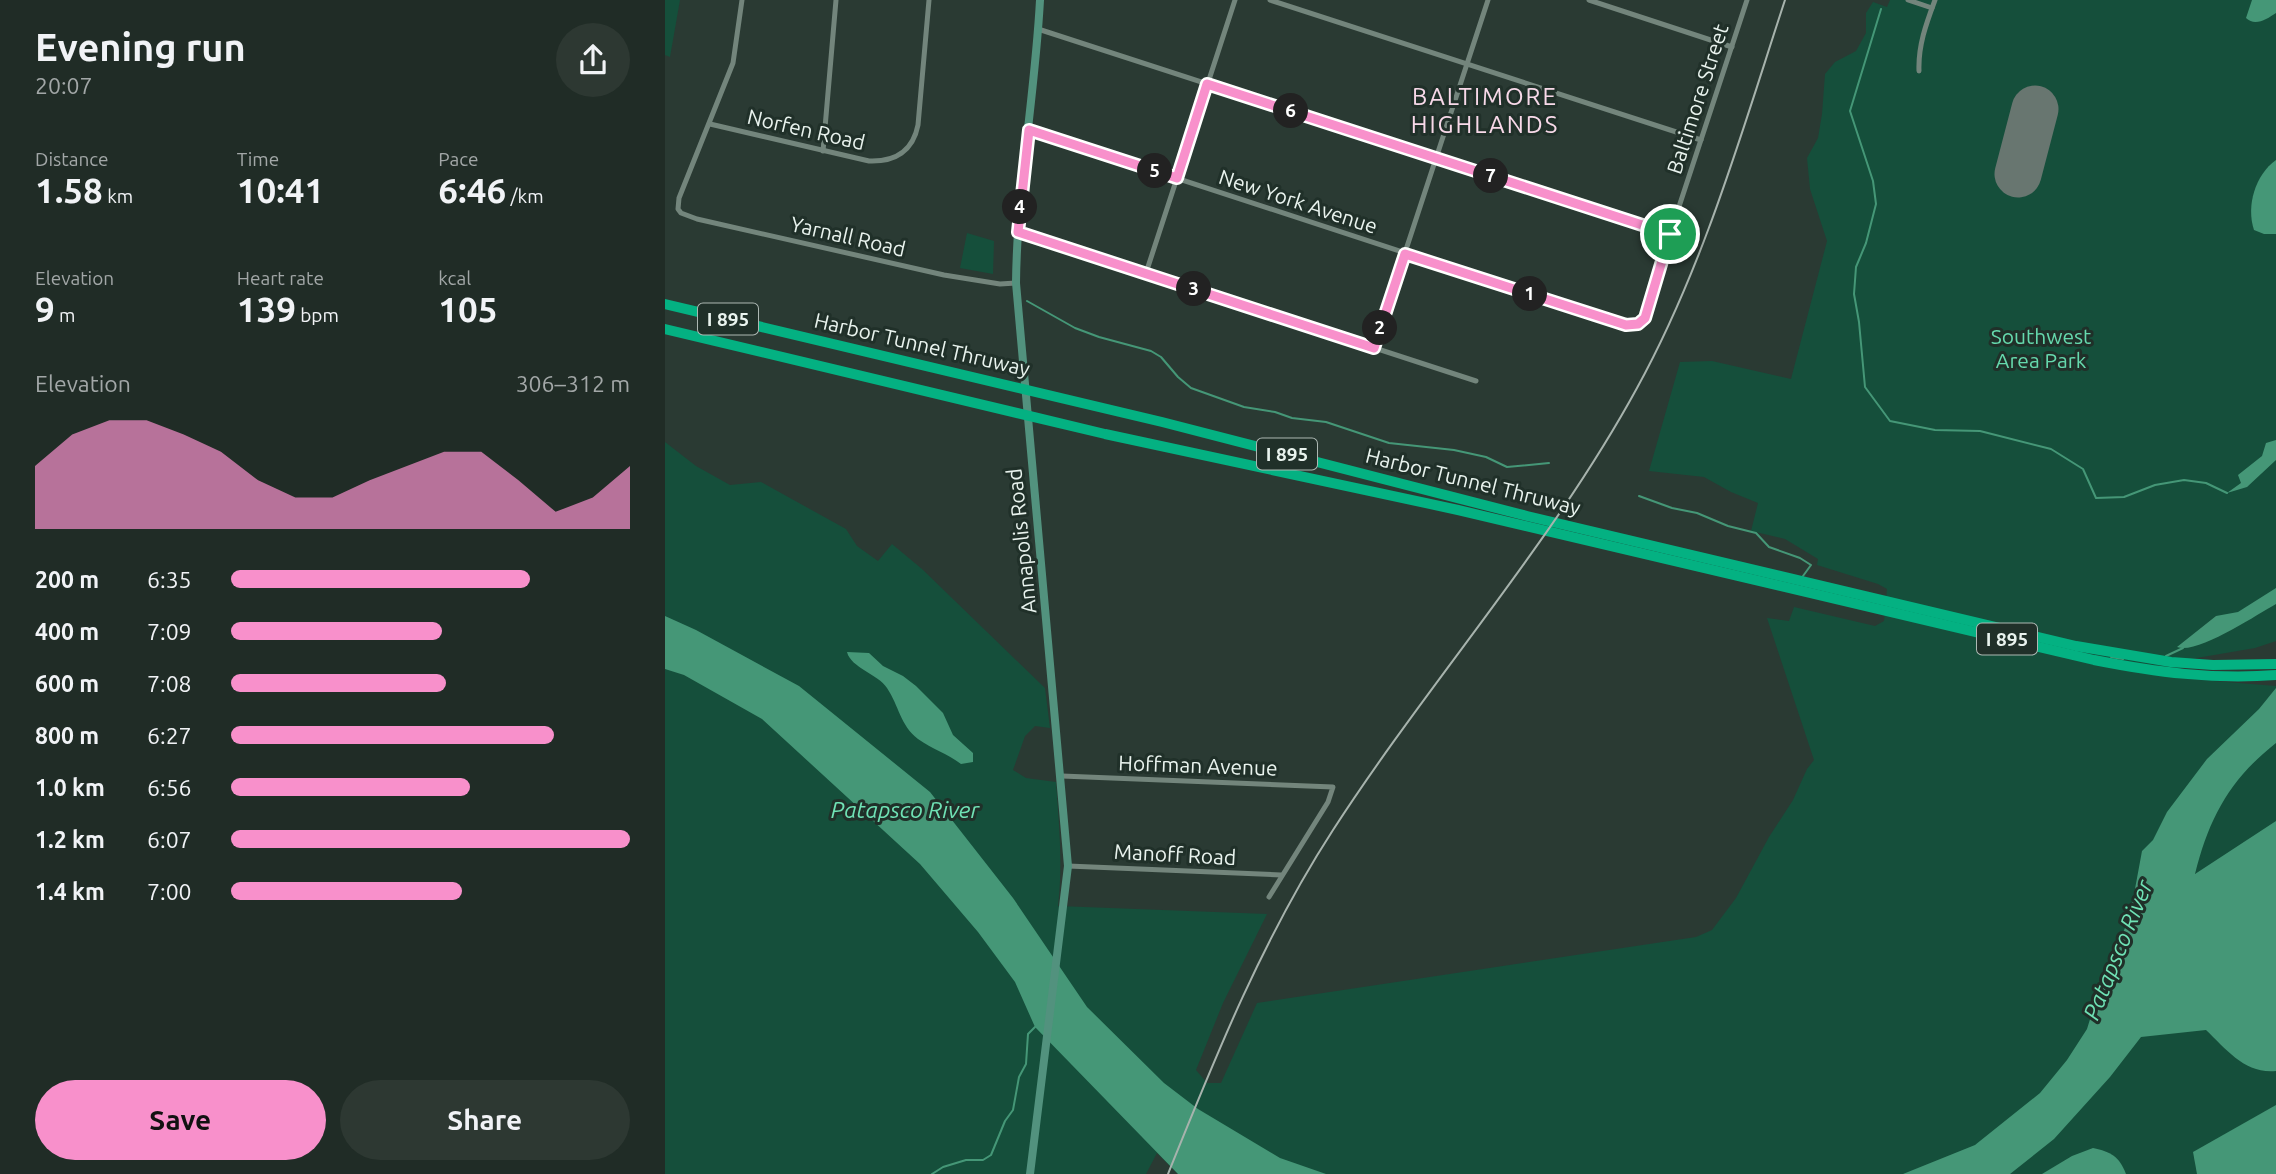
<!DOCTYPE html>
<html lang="en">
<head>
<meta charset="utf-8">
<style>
  :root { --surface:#202c26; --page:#2d3832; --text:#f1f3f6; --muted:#a2a7a7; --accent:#f890cb }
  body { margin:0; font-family:Ubuntu,sans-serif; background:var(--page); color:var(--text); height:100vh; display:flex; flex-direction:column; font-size:26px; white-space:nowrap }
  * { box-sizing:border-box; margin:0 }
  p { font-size:23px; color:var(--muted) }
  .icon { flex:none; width:38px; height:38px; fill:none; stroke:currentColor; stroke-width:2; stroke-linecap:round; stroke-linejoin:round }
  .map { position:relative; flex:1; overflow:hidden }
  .side { display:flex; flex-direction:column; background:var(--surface); width:665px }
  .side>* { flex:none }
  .pin { position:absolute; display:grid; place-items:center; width:60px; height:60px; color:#fff; margin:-30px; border:4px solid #fff; border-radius:50%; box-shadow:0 2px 7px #0007 }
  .km { position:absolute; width:35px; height:35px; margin:-18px; border-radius:50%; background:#222; color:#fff; font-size:19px; line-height:35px; text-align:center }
  .round { display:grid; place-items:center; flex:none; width:74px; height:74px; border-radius:37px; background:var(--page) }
  .summary { display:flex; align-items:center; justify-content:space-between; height:119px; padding:0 35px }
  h1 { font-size:38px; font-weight:700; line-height:52px }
  .figures { display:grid; grid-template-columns:repeat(3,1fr); gap:10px; height:119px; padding:7px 35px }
  .figures div { display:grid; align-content:center }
  .figures b { font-size:35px; font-weight:700 }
  .figures small { font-size:19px; font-weight:400 }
  .figures p { font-size:19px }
  .chart { height:196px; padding:14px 35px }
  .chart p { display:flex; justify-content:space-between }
  .chart svg { width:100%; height:126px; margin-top:7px; fill:var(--accent); opacity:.7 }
  .button { display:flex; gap:14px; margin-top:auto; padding:14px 35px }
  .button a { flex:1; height:80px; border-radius:42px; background:var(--accent); color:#111; font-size:28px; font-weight:700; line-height:80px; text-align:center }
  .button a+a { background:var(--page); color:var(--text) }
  ul { padding:0 35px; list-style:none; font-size:23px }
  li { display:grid; grid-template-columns:112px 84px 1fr; align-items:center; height:52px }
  li i { height:18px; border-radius:9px; background:var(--accent) }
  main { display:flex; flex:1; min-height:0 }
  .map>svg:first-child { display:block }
  .green { fill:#154f3b; fill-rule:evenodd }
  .water { fill:#459777 }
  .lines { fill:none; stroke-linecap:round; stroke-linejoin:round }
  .stream { stroke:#459777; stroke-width:2 }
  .runway { stroke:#687670; stroke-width:47 }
  .street { stroke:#73857c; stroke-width:5 }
  .secondary { stroke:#52927e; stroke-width:8 }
  .highway { stroke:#04b182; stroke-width:10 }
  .tram { stroke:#a7b3ad; stroke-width:2 }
  .route-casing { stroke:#fff; stroke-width:14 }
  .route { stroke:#f890cb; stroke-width:9 }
  .labels { text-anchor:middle; stroke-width:6; stroke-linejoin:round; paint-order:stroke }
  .shield { fill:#203029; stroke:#adb8b3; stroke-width:2 }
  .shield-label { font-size:19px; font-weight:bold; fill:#e9f3ee }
  .street-label { font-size:21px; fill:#e9f3ee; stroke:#203029 }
  .park-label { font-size:21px; fill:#65d9ad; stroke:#203029 }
  .water-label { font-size:23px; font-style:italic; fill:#6fe2b5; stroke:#203029 }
  .quarter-label { font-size:24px; letter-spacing:2px; fill:#f8d9e9; stroke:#203029 }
</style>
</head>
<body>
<main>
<section class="side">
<div class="summary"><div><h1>Evening run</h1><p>20:07</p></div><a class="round"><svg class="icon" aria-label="share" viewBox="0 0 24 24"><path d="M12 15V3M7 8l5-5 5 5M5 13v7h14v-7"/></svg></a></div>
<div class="figures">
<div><p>Distance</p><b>1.58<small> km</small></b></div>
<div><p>Time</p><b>10:41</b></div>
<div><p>Pace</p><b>6:46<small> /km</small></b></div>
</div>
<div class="figures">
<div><p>Elevation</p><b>9<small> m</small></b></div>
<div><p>Heart rate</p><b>139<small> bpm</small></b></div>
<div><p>kcal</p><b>105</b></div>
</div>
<div class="chart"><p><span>Elevation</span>306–312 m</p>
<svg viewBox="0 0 160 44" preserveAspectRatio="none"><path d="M0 44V22L10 11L20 6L30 6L40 11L50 17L60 27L70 33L80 33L90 27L100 22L110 17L120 17L130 27L140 38L150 33L160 22V44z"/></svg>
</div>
<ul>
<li><b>200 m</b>6:35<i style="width:75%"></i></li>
<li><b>400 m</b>7:09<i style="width:53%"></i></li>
<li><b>600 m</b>7:08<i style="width:54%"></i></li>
<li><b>800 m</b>6:27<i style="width:81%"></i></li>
<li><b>1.0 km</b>6:56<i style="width:60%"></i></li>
<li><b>1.2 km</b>6:07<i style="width:100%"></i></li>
<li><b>1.4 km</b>7:00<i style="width:58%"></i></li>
</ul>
<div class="button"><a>Save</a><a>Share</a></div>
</section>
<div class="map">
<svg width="1611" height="1174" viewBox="0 0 1611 1174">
  <rect width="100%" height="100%" fill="#2a3a33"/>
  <!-- green -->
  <g class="green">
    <polygon points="0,0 15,0 5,57 0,55"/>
    <path d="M1225,0H1611V641L1590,648L1520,660L1512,678L1611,686V1174H513L492,1153L481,1174H0V442L31,466L65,485L96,482L181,529L192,546L213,561L227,544L257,569L380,688L385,728L370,726L360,736L348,770L361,778L391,782C394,824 398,864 393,906L602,914L558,1003L531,1070L542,1083H556L592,1003L1031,937L1047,930L1071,898L1104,837L1128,800L1142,769L1149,760L1102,618L1124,621L1129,607L1210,626L1219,621L1222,589L1213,584L1152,565L1153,559L1120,539L1086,531L1093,503L1066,492L1039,477L984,471L1015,362L1047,361L1126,379L1162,241L1145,189L1142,158L1153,138L1157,114L1160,74L1170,62L1191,51L1201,33V13L1208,2L1222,7ZM1551,616H1589C1566,631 1540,645 1513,647Z"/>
    <polygon points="302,233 329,241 328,274 295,268"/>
  </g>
  <!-- water -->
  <g class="water">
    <path d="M1587,0H1611V13C1602,19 1590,27 1581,18Z"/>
    <path d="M1611,160V234H1599L1589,230C1581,206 1590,175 1611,160Z"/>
    <polygon points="1611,440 1611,460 1582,487 1562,493 1576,483 1573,475 1597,456 1601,443"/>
    <path d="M1611,588V604C1591,615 1532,655 1512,647L1551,616L1573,612Z"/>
    <polygon points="0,616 31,630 134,686 265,792 348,898 422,1007 499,1083 533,1109 615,1158 661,1174 513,1174 370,1027 350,982 313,932 255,864 97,719 19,675 0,669"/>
    <path d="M182,652L204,653L218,666L238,676L251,686L278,713L288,735L308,753V762L296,764C283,754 267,749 253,739C235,725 234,706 222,688C213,674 186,668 182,652Z"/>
    <path d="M1611,688V743C1565,779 1544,818 1530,874L1611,821V1071C1580,1074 1562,1050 1541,1030L1476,1037L1445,1077L1389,1139L1345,1174H1238L1310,1145L1375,1093L1402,1060L1422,1029L1435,987L1465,916L1477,851L1488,840L1502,812L1542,759L1594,709Z"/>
    <polygon points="1611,1105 1611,1174 1532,1174 1528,1152"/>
    <path d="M1428,1148C1446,1152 1454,1156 1461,1174H1377L1407,1156Z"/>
  </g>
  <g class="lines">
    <!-- stream -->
    <g class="stream">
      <polyline points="1216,9 1185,111 1208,181 1211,204 1201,243 1191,267 1189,294 1194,322 1200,387 1225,421 1270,430 1315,431 1386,449 1418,469 1431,498 1459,497 1490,485 1519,480 1541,483 1562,493"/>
      <polyline points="362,301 410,328 434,337 486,351 496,357 513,377 526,388 579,407 610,412 627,418 661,422 724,443 789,450 821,457 842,467 884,463"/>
      <polyline points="974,496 1007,508 1032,513 1063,526 1091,533 1104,547 1135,558 1146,565 1138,576"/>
      <polyline points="1501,656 1518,648"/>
      <polyline points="1446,657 1458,659"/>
      <polyline points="267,1174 278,1167 301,1160 318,1160 326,1155 340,1121 348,1110 354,1077 361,1064 363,1034 370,1027"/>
    </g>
    <!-- runway -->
    <polyline class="runway" points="1353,174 1370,109"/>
    <!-- street -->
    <g class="street">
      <polyline points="77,0 68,63 14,198 13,209 16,213 32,219 279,275 335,284 351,283"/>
      <polyline points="605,0 1036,140"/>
      <polyline points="924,0 1067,47"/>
      <polyline points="1243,0 1267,8"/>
      <polyline points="373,29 1005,234"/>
      <path d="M1254,71C1253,46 1261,24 1270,0"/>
      <path d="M45,124L204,161C230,162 248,151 253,125L264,0"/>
      <polyline points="364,130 961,325 977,323 983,313 1005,234 1082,0"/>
      <polyline points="158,151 171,0"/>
      <polyline points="353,232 811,381"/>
      <polyline points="481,273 570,0"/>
      <polyline points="709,347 823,0"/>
      <polyline points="397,776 668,787 663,802 604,897"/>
      <polyline points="403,866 616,875"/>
    </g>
    <!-- secondary -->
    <path class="secondary" d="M365,1174L403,866L351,283C352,189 370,95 375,0"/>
    <!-- highway -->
    <g class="highway">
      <polyline points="0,304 497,422 862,516 1411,646 1506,662 1548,665 1611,664"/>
      <path d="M0,329L440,434L793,510L1429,660C1490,672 1549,680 1611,675"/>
    </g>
    <!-- tram -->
    <path class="tram" d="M503,1174C551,1055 598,938 668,830C765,680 887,544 972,388C1039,266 1077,131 1120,0"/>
  </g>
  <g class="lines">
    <!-- route casing -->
    <g class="route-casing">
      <polygon id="route" points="542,84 1005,234 980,318 973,324 961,325 740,254 709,348 353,232 364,130 512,178"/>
    </g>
    <!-- route -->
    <use href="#route" class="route"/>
  </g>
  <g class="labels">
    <!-- shield labels -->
    <g class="shield">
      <rect x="33" y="303.5" width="60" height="31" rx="5"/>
      <rect x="592" y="438.5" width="60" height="31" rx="5"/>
      <rect x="1312" y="623.5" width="60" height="31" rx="5"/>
    </g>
    <g class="shield-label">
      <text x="63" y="326">I 895</text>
      <text x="622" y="461">I 895</text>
      <text x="1342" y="646">I 895</text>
    </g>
    <!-- street labels -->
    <g class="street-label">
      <text transform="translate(1033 99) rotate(-72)" y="7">Baltimore Street</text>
      <text transform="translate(141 130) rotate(13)" y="7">Norfen Road</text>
      <text transform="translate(633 202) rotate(18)" y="7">New York Avenue</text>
      <text transform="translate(183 237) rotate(13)" y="7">Yarnall Road</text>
      <text transform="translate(257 345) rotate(13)" y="7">Harbor Tunnel Thruway</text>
      <text transform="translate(808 482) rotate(14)" y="7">Harbor Tunnel Thruway</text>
      <text transform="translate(357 541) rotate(-96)" y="7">Annapolis Road</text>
      <text transform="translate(533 766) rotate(2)" y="7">Hoffman Avenue</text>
      <text transform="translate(510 855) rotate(3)" y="7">Manoff Road</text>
    </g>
    <!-- park labels -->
    <g class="park-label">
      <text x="1376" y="344">Southwest<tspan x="1376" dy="24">Area Park</tspan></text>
    </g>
    <!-- water labels -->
    <g class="water-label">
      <text x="240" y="818">Patapsco River</text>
      <text transform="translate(1453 950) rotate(-68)" y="8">Patapsco River</text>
    </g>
    <!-- quarter labels -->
    <g class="quarter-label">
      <text x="820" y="105">BALTIMORE<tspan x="820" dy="28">HIGHLANDS</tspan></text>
    </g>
  </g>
</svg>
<div class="pin" style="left:1005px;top:234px;background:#1e9e55"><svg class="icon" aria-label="arrive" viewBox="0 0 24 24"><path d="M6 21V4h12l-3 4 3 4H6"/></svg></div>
<b class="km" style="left:865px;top:294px">1</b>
<b class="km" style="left:715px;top:328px">2</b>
<b class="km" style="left:529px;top:289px">3</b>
<b class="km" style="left:355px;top:207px">4</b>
<b class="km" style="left:490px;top:171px">5</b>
<b class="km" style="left:626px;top:111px">6</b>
<b class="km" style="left:826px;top:176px">7</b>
</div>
</main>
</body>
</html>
